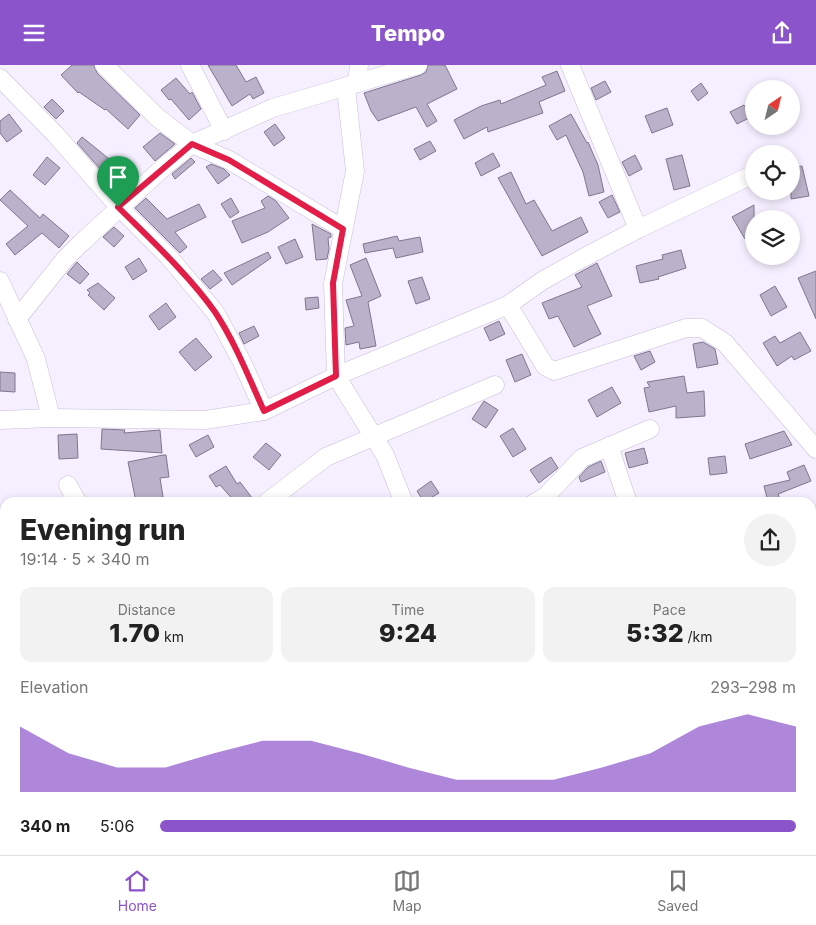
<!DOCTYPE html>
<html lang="en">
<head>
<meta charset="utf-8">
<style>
  :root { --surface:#fff; --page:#f2f2f2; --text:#222; --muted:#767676; --line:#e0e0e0; --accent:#8c54cb }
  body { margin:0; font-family:Inter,sans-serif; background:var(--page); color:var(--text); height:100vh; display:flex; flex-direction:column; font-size:19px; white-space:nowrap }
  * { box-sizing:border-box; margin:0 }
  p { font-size:16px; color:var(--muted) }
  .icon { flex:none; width:28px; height:28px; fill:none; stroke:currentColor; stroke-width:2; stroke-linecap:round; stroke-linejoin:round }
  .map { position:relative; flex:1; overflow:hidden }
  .panel { position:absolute; left:0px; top:432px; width:816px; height:358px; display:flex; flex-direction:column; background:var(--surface); border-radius:15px 15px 0 0; box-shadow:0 2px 8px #0003 }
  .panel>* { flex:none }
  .needle { width:32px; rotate:35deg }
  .fabs { position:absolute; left:745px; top:15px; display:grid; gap:10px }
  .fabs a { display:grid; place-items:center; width:55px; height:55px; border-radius:50%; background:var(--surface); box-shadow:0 2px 8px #0003; font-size:25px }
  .pin { position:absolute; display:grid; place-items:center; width:42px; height:42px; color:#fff; margin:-51px -21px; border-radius:50% 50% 50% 0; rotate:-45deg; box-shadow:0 0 5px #0007 }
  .pin .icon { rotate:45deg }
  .round { display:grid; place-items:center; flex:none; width:52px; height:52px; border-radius:26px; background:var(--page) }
  .overview { display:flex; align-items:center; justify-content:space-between; height:85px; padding:0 20px }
  h1 { font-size:28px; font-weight:800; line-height:38px }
  .metrics { display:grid; grid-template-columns:repeat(3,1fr); gap:8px; height:85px; padding:5px 20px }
  .metrics div { display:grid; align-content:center; border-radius:12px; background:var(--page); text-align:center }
  .metrics b { font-size:25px; font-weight:800 }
  .metrics small { font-size:14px; font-weight:400 }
  .metrics p { font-size:14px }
  .chart { height:140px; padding:10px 20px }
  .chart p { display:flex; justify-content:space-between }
  .chart svg { width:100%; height:90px; margin-top:5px; fill:var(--accent); opacity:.7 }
  ul { padding:0 20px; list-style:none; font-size:16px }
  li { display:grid; grid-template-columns:80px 60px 1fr; align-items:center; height:38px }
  li i { height:12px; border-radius:6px; background:var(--accent) }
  header { display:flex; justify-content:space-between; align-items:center; height:65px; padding:0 20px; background:var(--accent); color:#fff; font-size:22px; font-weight:800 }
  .tab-bar { display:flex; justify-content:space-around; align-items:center; height:70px; border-top:1px solid var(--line); background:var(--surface); font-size:14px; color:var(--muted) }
  .tab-bar a { display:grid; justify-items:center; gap:2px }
  .tab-bar .active { color:var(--accent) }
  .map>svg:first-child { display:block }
  .building { fill:#bbb1ca; stroke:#80778e }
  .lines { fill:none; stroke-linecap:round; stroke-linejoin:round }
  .minor-casing { stroke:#c8bed8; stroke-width:19 }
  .major-casing { stroke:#d6d5d6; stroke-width:24 }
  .path { stroke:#aea9b7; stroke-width:2.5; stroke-dasharray:1 4; stroke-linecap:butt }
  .minor { stroke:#fff; stroke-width:18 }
  .major { stroke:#c8b6e2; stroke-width:22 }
  .route-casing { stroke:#fff; stroke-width:10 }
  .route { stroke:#e11d48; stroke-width:6 }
</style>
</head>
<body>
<header><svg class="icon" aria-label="menu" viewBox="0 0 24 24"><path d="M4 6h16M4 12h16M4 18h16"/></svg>Tempo<svg class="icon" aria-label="share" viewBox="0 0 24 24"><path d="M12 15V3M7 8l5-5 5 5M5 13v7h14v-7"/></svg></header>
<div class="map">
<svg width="816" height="790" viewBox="0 0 816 790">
  <rect width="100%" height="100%" fill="#f5efff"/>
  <!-- building -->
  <g class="building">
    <polygon points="72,0 94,0 97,8 140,50 128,64 106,44 105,45 79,27 78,28 61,10"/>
    <polygon points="208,0 236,0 246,17 256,12 264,28 253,34 250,29 232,41"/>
    <polygon points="428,0 445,0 457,24 427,39 437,56 427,62 416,42 378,56 371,46 364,28 421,10 426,7"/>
    <polygon points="557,6 565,26 539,37 543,48 488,67 487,62 464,74 454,55 481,41 500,35 501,39 546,20 542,12"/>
    <polygon points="176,13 190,29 192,27 201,44 189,55 171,34 169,35 161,25"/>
    <polygon points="605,16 611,27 596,35 591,23"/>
    <polygon points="701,18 708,28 698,36 691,26"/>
    <polygon points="52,34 64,46 56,54 44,42"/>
    <polygon points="744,40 751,52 737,59 730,47"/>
    <polygon points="667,43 673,60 652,68 645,51"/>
    <polygon points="9,49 22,66 7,77 0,68 0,56"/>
    <polygon points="571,49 587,78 588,77 598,100 604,127 589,131 583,107 566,70 557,75 549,61"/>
    <polygon points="275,59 285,73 274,81 264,67"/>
    <polygon points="160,68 175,79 155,96 143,82"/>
    <polygon points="82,72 129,110 119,122 109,114 77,78"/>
    <polygon points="430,76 436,86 420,95 414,84"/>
    <polygon points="493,88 500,101 481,111 475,98"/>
    <polygon points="635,90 642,104 629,111 622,97"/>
    <polygon points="682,90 690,121 674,125 666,94"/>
    <polygon points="47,92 60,103 45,120 33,110"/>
    <polygon points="191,93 195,97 175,114 172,109"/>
    <polygon points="211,99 224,104 230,110 218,119 206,102"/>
    <polygon points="802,101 809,131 791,134 791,103"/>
    <polygon points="511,107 526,139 534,135 552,166 581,152 588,167 542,191 498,113"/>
    <polygon points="10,125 40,153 43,149 69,171 59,183 42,168 15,190 6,179 28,161 0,135"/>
    <polygon points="612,130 620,147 608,153 599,137"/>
    <polygon points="268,131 276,136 289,153 268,167 242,178 232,156 265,143 261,136"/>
    <polygon points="146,133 167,154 199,139 206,152 175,167 187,182 180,188 135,143"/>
    <polygon points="231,133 239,147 230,153 221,139"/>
    <polygon points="754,140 754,170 745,174 732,152"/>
    <polygon points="312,159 331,169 331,172 328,173 329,184 327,194 316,195"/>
    <polygon points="114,162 124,171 114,182 103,172"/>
    <polygon points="397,171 399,176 420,172 423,187 396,193 393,183 365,188 363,179"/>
    <polygon points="295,174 303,192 286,199 278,182"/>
    <polygon points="681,185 686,203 658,212 659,214 640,218 636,201 663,194 662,190"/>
    <polygon points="268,187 271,193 232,220 224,208"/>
    <polygon points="139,193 147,206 133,215 125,202"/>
    <polygon points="366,193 381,231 368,237 376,281 360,284 359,277 346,280 345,263 354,261 346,235 362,231 350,200"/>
    <polygon points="77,197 89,209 80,219 67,209"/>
    <polygon points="597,198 612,231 587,241 601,269 574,282 558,251 549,254 542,238 582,222 575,210"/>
    <polygon points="213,205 222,215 210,224 201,214"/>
    <polygon points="816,206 816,254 798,213"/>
    <polygon points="422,212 430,234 416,239 408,216"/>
    <polygon points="98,218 115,233 104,245 88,230 90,228 87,225"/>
    <polygon points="775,221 787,242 771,251 760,230"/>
    <polygon points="318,232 319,243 306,245 305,233"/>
    <polygon points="166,238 176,252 159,265 149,251"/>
    <polygon points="499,256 505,269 490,276 484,263"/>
    <polygon points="254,261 259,271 244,279 239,268"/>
    <polygon points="800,267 811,286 794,295 792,291 777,301 763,278 775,271 780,278"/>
    <polygon points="196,273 212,292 195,306 179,287"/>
    <polygon points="703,277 715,284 718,299 697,303 693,279"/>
    <polygon points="650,286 655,297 641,305 634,291"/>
    <polygon points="522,289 531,310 515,317 506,295"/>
    <polygon points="0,307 15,308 15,327 0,326"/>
    <polygon points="684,311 687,328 704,326 705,351 676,353 676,341 649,347 644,323 650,322 647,317"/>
    <polygon points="612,322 621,338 597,352 588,335"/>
    <polygon points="484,336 498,345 486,363 472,354"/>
    <polygon points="513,363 526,384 513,392 500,371"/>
    <polygon points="102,364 125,365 124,368 160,365 162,388 101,384"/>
    <polygon points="784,366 792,380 750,394 745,379"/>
    <polygon points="77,369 78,393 59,394 58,370"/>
    <polygon points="208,370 214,382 196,392 189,380"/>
    <polygon points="266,378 281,390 269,405 253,392"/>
    <polygon points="644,383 648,398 629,403 625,388"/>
    <polygon points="163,390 166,390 169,412 160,413 163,432 136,437 128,397"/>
    <polygon points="725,391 727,408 710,410 708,393"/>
    <polygon points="551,392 558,403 539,418 530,405"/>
    <polygon points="601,396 605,407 581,417 579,412 588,402"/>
    <polygon points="804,400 811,416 778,429 780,434 768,437 764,421 790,415 787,407"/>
    <polygon points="226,401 237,419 240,417 256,438 236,438 220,420 216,422 209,411"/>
    <polygon points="431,416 439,428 424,437 417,426"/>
  </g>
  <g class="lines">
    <!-- minor casing -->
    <g class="minor-casing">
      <g id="minor">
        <polyline points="104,0 158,53 192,79 229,95 343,164"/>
        <polyline points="190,0 224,66"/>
        <polyline points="570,0 638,164"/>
        <polyline points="0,13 55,69 119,142 168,191 215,247 242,297 264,346"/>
        <polyline points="357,18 359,0"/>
        <polyline points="346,23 355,106 333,219 336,311 385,390 404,438"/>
        <polyline points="0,216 36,294 51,353"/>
        <polyline points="508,240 545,301 554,306 686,263 702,263 725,278 816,384"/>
        <polyline points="17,254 65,194 81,178 166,100 192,79 273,43 418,0"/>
        <polyline points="0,355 51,353 205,355 264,346 336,311 508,240 542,216 581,194 638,164 754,109"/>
        <polyline points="609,381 628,438"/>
        <polyline points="68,420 78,438"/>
        <polyline points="266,438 326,392 495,320"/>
        <polyline points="534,438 546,431 582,393 650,364"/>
        <polyline points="0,534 5,550"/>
        <polyline points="0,619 5,607"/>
        <polyline points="345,785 349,790"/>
        <polyline points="410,785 413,790"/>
      </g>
    </g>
    <!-- major casing -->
    <g class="major-casing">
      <g id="major">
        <polyline points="811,602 816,600"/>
        <polyline points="523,790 528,785"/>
      </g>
    </g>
    <!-- path -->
    <polyline class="path" points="253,790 261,785"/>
    <!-- minor -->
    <use href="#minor" class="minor"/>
    <!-- major -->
    <use href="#major" class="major"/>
  </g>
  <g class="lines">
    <!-- route casing -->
    <g class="route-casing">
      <path id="route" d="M192,79L229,95L343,164L333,218L336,311L264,346C249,313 235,277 215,247C189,210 150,174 118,142Z"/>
    </g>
    <!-- route -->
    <use href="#route" class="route"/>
  </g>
</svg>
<div class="fabs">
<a><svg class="needle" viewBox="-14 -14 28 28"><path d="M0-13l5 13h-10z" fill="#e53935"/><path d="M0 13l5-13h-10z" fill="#767676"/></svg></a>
<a><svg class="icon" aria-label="locate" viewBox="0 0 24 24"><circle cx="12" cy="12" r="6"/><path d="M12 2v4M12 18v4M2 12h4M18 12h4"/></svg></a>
<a><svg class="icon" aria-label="layers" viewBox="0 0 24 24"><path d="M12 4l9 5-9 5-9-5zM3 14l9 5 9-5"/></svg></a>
</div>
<div class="pin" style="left:118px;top:142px;background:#1e9e55"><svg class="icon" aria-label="arrive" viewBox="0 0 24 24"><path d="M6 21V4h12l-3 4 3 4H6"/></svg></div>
<section class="panel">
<div class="overview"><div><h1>Evening run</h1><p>19:14 · 5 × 340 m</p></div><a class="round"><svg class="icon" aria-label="share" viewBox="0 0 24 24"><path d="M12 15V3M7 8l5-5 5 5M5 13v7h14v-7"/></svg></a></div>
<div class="metrics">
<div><p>Distance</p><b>1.70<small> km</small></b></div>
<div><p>Time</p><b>9:24</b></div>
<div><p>Pace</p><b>5:32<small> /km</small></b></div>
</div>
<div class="chart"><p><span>Elevation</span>293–298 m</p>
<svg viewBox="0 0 160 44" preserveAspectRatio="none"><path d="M0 44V12L10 25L20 32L30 32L40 25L50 19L60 19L70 25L80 32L90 38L100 38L110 38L120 32L130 25L140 12L150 6L160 12V44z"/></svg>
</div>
<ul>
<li><b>340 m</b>5:06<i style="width:100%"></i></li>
</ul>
</section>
</div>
<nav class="tab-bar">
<a class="active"><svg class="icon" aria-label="home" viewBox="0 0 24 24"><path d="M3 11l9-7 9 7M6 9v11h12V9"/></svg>Home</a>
<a><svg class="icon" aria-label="map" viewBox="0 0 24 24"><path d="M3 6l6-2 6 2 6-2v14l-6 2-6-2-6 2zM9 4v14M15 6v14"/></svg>Map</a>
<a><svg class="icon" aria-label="saved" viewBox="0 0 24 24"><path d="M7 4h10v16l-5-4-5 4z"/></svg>Saved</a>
</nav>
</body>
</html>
